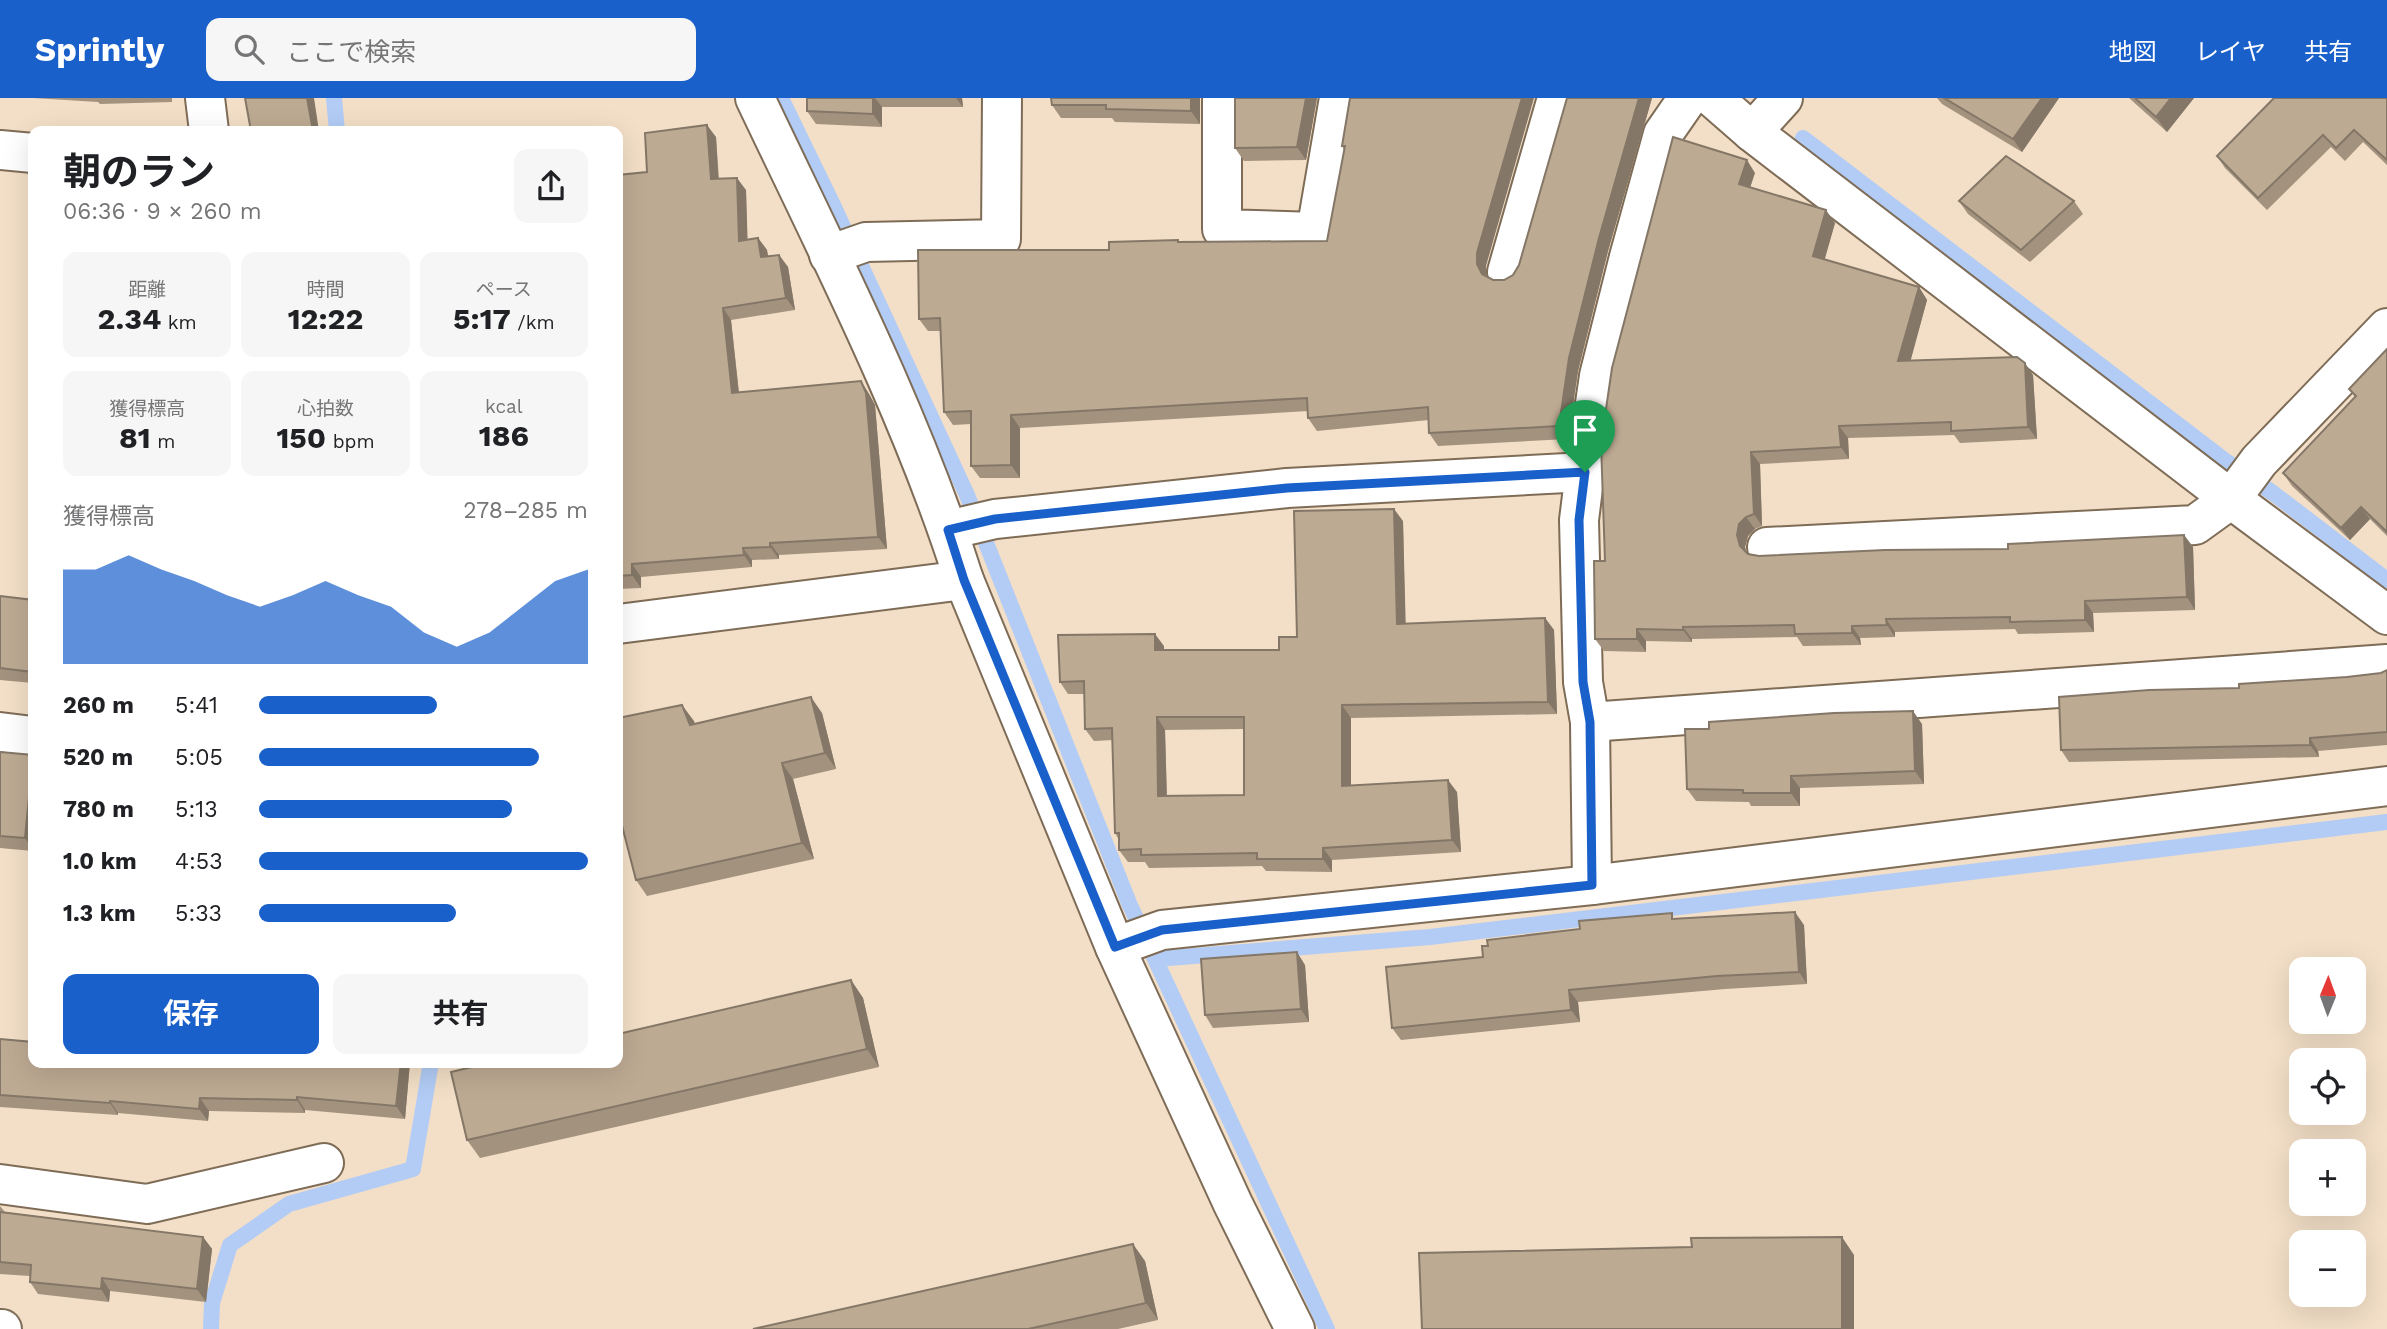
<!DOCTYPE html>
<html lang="ja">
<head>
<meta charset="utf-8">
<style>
  :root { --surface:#fff; --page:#f6f6f6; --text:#202124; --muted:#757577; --accent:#1a60cb }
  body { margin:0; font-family:"Work Sans","Noto Sans JP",sans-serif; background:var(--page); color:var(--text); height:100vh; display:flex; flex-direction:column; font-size:26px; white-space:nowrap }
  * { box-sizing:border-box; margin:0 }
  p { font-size:23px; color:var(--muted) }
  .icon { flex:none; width:38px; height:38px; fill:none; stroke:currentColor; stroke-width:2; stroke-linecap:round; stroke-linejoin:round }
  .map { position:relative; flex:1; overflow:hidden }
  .details { position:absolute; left:28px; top:28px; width:595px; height:942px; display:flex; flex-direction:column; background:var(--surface); border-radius:14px; box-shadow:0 7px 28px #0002 }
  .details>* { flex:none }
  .needle { width:46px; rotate:1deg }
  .tools { position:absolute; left:2289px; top:859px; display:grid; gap:14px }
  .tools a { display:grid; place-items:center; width:77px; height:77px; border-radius:14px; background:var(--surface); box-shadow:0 7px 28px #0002; font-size:35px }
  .pin { position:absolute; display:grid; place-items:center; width:60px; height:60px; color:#fff; margin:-72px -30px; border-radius:50% 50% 50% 0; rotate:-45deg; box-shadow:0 0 7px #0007 }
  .pin .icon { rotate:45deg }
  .round { display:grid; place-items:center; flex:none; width:74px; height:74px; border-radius:14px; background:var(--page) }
  .summary { display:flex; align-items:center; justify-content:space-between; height:119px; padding:0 35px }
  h1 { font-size:38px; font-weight:700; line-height:52px }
  .figures { display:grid; grid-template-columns:repeat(3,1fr); gap:10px; height:119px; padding:7px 35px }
  .figures div { display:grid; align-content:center; border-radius:14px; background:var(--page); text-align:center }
  .figures b { font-size:30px; font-weight:700 }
  .figures small { font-size:19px; font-weight:400 }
  .figures p { font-size:19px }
  .chart { height:196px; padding:14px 35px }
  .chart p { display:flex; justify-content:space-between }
  .chart svg { width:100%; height:126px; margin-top:7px; fill:var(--accent); opacity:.7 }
  .primary-button { display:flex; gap:14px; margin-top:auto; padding:14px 35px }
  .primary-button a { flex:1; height:80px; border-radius:14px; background:var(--accent); color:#fff; font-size:28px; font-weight:700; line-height:80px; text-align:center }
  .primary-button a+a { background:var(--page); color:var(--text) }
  ul { padding:0 35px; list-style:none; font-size:23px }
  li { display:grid; grid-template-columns:112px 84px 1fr; align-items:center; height:52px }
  li i { height:18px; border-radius:9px; background:var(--accent) }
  header { display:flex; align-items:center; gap:42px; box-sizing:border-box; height:98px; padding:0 35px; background:var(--accent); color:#fff }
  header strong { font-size:33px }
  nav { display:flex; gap:38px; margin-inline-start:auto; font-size:24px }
  .search { width:490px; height:63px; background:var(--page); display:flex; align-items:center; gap:18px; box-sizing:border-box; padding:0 24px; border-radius:14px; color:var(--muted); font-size:26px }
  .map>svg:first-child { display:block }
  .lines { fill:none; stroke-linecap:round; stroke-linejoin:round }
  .stream { stroke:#b2ccf5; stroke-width:16 }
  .minor-casing { stroke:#7e6c57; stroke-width:42 }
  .minor { stroke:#fff; stroke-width:38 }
  .wall { fill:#a3927e; fill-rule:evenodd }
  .shaded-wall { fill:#847767 }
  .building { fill:#bdaa93; stroke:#847767; stroke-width:2; fill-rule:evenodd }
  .route-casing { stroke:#fff; stroke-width:14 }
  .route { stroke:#1a60cb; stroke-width:9 }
</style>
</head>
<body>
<header>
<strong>Sprintly</strong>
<div class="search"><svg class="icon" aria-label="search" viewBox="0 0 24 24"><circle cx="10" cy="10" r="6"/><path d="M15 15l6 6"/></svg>ここで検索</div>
<nav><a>地図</a><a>レイヤ</a><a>共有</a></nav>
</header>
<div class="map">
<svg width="2387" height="1231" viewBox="0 0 2387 1231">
  <rect width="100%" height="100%" fill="#f3dfc7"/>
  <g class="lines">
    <!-- stream -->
    <g class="stream">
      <polyline points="334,0 337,33"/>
      <polyline points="781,0 833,107 967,397 1129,805 1327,1231"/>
      <polyline points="1803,40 2227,364 2273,395 2387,482"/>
      <polyline points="1156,861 1430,839 2387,724"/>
      <polyline points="211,1231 212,1205 230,1147 289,1106 413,1071 431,964"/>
    </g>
    <!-- minor casing -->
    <g class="minor-casing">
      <g id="minor">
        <polyline points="205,0 209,33"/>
        <path d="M755,0C829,156 912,317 964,482L1115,849L1233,1106L1295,1231"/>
        <polyline points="1222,0 1222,131 1316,134 1339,0"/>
        <polyline points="1713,0 1752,34 2231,401 2387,517"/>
        <polyline points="1752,34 1783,0"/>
        <polyline points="0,52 33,55"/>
        <polyline points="829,157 866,144 1001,141 1002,0"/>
        <polyline points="1507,174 1557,0"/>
        <polyline points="948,432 995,421 1287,390 1585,374"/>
        <polyline points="1767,449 2195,427 2231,401 2259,363 2387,230"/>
        <polyline points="618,526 964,482"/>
        <polyline points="1590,624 2387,566"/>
        <polyline points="0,634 33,638"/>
        <polyline points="1592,787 1590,624 1583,584 1579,422 1585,374 1599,278 1629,159 1663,36 1688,0"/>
        <polyline points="1115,849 1162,832 1592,787 2387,688"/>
        <polyline points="0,1086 147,1106 324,1065"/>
        <polyline points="0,1231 2,1231"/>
      </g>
    </g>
    <!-- minor -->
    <use href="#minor" class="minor"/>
  </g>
  <!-- wall -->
  <g class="wall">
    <polygon points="33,0 172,0 172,4 100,6 98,4"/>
    <polygon points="807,0 962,0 963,9 882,9 882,29 816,26 807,13"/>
    <polygon points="1200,0 1200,26 1115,24 1112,20 1061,20 1052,7"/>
    <polygon points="1235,0 1317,0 1306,62 1244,63 1235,50"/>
    <polygon points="1350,0 1486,168 1486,178 1493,182 1504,182 1513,177 1519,167 1567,0 1652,0 1608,153 1578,273 1568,341 1438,348 1429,335 1429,322 1317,333 1308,320 1308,313 1020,330 1020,380 980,380 971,368 971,326 953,327 944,314 941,233 928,233 919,221 1109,152 1178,142 1180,144 1327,143 1344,52 1342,48"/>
    <polygon points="1937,0 2059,0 2022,54 1942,6"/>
    <polygon points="2129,0 2194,0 2167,34"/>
    <polygon points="2387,0 2387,67 2363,44 2345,63 2331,49 2267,112 2225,70 2217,58"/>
    <polygon points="716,39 719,81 746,92 747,142 758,140 767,152 768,158 779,157 788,169 795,212 731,222 739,294 861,283 869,296 875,307 887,451 779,457 779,461 752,462 752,469 641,479 641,490 618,491 618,77 647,74"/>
    <polygon points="1755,75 1750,90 1835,125 1824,162 1919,189 1927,202 1910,263 2033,277 2037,341 1960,345 1954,337 1848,340 1849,361 1760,366 1762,428 1755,431 1748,438 1745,449 1747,455 1759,458 2008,451 2184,437 2193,449 2195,512 2093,515 2094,534 2018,536 2015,531 1895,534 1895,539 1860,540 1861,547 1803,548 1797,539 1692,541 1692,544 1646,543 1646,554 1604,553 1595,541 1605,463"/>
    <polygon points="1959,103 2074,103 2083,116 2030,164 1968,116"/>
    <polygon points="2387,251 2387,438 2370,421 2350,442 2292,388 2283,375 2355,299 2349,291"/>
    <path d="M1403,423L1405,526L1545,520L1554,532L1557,616L1351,620V687L1457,694L1461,754L1332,762V774L1266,773L1262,768L1149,770L1145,764H1128L1119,752V742L1115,735L1113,642L1094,643L1085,631L1084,596H1068L1060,584L1164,548V552H1279L1297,539ZM1244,631V697L1167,698L1165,632Z"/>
    <polygon points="0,498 33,502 33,585 0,582"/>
    <polygon points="2387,572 2387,647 2318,653 2319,659 2069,664 2061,652 2239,590 2381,575"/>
    <polygon points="682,607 695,626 822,615 836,671 793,681 814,761 647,798 636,782 620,721 618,721 618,620"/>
    <polygon points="1922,626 1924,686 1800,690 1800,708 1751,708 1749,704 1696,703 1687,691 1709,631"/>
    <polygon points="0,654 33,657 33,753 0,750"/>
    <polygon points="1676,821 1804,827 1807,886 1725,891 1578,904 1580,924 1401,942 1392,930 1483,859"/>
    <polygon points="1305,867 1309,924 1213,930 1205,917"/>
    <polygon points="851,882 863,900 879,969 480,1060 467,1042"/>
    <polygon points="0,941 33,964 410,964 405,1021 305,1012 305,1015 209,1013 208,1023 118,1015 118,1017 0,1009"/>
    <polygon points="0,1108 5,1114 203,1139 212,1151 206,1204 110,1193 109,1204 38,1196 30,1184 30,1178 0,1176"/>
    <polygon points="1145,1163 1158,1222 1118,1231 753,1231"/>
  </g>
  <!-- shaded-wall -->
  <g class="shaded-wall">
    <polygon points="307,0 314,0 319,33 313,33"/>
    <polygon points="873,0 875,0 882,9 882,29 873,16"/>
    <polygon points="956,0 962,0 963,9"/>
    <polygon points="1191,0 1200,0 1200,26 1191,13"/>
    <polygon points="1306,0 1317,0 1306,62 1297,49"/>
    <polygon points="1522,0 1534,0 1486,168 1486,179 1482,176 1477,166 1477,155"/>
    <polygon points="1639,0 1652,0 1608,153 1578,273 1568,341 1559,328 1569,260 1599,140"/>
    <polygon points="2042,0 2059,0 2022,54 2013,41"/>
    <polygon points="2171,0 2194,0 2167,34 2156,19"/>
    <polygon points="707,27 716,39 719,94 711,81"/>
    <polygon points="1747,62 1755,75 1747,98 1739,86"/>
    <polygon points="737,80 746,92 748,155 739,143"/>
    <polygon points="1826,112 1835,125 1822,171 1813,158"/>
    <polygon points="758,140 767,152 770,171 761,159"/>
    <polygon points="779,157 788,169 795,212 786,200"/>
    <polygon points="1919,189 1927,202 1907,276 1898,263"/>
    <polygon points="723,210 731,222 740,307 732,295"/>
    <polygon points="2025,265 2033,277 2037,341 2028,329"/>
    <polygon points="861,283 869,296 875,307 887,451 878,439"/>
    <polygon points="1011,317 1020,330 1020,380 1011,367"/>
    <polygon points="1839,328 1848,340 1849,361 1841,349"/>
    <polygon points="1751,354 1760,366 1762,428 1754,416"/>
    <polygon points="2361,409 2370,421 2350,442 2341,430"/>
    <polygon points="1394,411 1403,423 1406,538 1397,526"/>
    <polygon points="1746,419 1755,431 1748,438 1745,449 1748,460 1740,448 1737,437 1739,426"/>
    <polygon points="2184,437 2193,449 2195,512 2187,499"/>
    <polygon points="770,445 779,457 779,461 770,449"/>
    <polygon points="743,450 752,462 752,469 744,457"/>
    <polygon points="632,466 641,479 641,490 632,477"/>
    <polygon points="2085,503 2093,515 2094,534 2085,522"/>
    <polygon points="1545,520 1554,532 1557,616 1548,604"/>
    <polygon points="1886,521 1895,534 1895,539 1887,527"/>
    <polygon points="1852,528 1860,540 1861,547 1852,535"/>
    <polygon points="1683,529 1692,541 1692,544 1683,532"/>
    <polygon points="1637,531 1646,543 1646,554 1637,541"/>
    <polygon points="1155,536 1164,548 1164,565 1155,552"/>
    <polygon points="811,599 822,615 836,671 825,655"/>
    <polygon points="682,607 694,623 701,643 690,627"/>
    <polygon points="1342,607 1351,620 1351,700 1342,688"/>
    <polygon points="1913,613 1922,626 1924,686 1915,673"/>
    <polygon points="1157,619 1165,632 1167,710 1158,698"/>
    <polygon points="2310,640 2318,653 2319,659 2310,647"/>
    <polygon points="33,657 33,752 25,740"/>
    <polygon points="782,665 793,681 814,761 802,745"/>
    <polygon points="1791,678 1800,690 1800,708 1791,695"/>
    <polygon points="1448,682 1457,694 1461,754 1452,742"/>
    <polygon points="1323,750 1332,762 1332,774 1323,761"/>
    <polygon points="1795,814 1804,827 1807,886 1799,874"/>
    <polygon points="1297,854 1305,867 1309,924 1301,911"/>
    <polygon points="851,882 863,900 879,969 867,951"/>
    <polygon points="1569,892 1578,904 1580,924 1571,912"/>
    <polygon points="401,964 410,964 405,1021 396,1008"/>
    <polygon points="297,999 305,1012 305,1015 297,1002"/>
    <polygon points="200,1000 209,1013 208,1023 199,1011"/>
    <polygon points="110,1003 118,1015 118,1017 110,1005"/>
    <polygon points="203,1139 212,1151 206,1204 197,1191"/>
    <polygon points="1842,1139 1854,1157 1854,1231 1842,1231"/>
    <polygon points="1133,1146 1145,1163 1158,1222 1146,1205"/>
    <polygon points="102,1180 110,1193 109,1204 101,1191"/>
  </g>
  <!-- building -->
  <g class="building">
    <polygon points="245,0 307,0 313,33 251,33"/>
    <polygon points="807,0 873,0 873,16 807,13"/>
    <polygon points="1051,0 1191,0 1191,13 1106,11 1106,7 1052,7"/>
    <polygon points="1235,0 1306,0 1297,49 1235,50"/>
    <polygon points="1350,0 1522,0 1477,155 1477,166 1482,176 1493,182 1504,182 1513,177 1519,167 1567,0 1639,0 1599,140 1569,260 1559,328 1429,335 1428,309 1308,320 1307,300 1011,317 1011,367 971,368 971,313 944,314 940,220 919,221 918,152 1109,152 1109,144 1178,142 1178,144 1327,143 1345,48 1342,48"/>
    <polygon points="1944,0 2042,0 2013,41"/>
    <polygon points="2135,0 2171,0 2156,19"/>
    <polygon points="2274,0 2387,0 2387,62 2354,32 2336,50 2323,37 2258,100 2217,58"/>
    <polygon points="707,27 711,81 737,80 739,143 758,140 761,159 779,157 786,200 723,210 732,295 861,283 866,295 878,439 770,445 770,449 743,450 744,457 632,466 632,477 618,478 618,77 647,74 645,35"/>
    <polygon points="1673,39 1747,62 1739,86 1826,112 1813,158 1919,189 1898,263 2017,259 2025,265 2028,329 1951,333 1951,324 1839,328 1841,349 1751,354 1754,416 1746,419 1739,426 1737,437 1740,448 1748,456 1759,458 1885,452 2008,451 2008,446 2184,437 2187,499 2085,503 2085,522 2010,524 2010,519 1886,521 1887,527 1852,528 1852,535 1795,536 1794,527 1683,529 1683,532 1637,531 1637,541 1595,541 1594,463 1605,463 1601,345 1612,270"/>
    <polygon points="2006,58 2074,103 2021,152 1959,103"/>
    <polygon points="2387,251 2387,434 2361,409 2341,430 2283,375 2356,298 2349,291"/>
    <path d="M1394,411L1397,526L1545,520L1548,604L1342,607V688L1448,682L1452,742L1323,750V761H1257V755L1141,757V751L1119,752V735H1115L1112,630L1085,631L1084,583L1060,584L1058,537L1155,536V552H1279V539H1297L1294,413ZM1157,619H1244V697L1158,698Z"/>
    <polygon points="0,498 33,502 33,574 0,570"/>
    <polygon points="2387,572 2387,634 2310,640 2310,647 2061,652 2059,599 2149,592 2239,590 2239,586 2347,579 2381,575"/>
    <polygon points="811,599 825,655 782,665 802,745 636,782 618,712 618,620 682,607 690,627"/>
    <polygon points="1913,613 1915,673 1791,678 1791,695 1743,695 1743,692 1687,691 1685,631 1709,631 1709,624 1834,615"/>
    <polygon points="0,654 33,657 25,740 0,738"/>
    <polygon points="1795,814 1799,874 1717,878 1569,892 1571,912 1392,930 1386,869 1483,859 1482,848 1488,848 1487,842 1580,831 1579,823 1672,815 1672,821"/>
    <polygon points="1297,854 1301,911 1205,917 1201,861"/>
    <polygon points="851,882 867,951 467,1042 451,974 493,964 618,964 618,936"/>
    <polygon points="0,941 33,944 33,964 401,964 396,1008 297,999 297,1002 200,1000 199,1011 110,1003 110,1005 0,997"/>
    <polygon points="0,1114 203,1139 197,1191 102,1180 101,1191 30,1184 31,1167 0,1164"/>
    <polygon points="1842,1139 1842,1231 1422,1231 1419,1155 1692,1149 1691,1140"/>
    <polygon points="1133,1146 1146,1205 1028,1231 753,1231"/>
  </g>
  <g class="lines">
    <!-- route casing -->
    <g class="route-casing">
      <polygon id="route" points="1585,374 1579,422 1583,584 1590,624 1592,787 1162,832 1115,849 964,482 948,432 995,421 1287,390"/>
    </g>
    <!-- route -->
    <use href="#route" class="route"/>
  </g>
</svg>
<div class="tools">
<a><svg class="needle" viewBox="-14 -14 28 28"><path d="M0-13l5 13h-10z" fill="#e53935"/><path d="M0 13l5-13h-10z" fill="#757577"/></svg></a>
<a><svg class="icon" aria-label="locate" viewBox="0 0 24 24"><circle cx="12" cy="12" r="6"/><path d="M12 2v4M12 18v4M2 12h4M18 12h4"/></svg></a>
<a>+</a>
<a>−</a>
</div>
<div class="pin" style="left:1585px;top:374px;background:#1e9e55"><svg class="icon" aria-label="arrive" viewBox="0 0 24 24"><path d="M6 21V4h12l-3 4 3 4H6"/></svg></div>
<section class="details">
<div class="summary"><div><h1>朝のラン</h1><p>06:36 · 9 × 260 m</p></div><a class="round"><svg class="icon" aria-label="share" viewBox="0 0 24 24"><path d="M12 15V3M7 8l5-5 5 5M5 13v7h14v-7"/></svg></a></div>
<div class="figures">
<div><p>距離</p><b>2.34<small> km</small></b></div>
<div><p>時間</p><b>12:22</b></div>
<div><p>ペース</p><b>5:17<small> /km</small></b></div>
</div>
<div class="figures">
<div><p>獲得標高</p><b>81<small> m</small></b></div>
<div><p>心拍数</p><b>150<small> bpm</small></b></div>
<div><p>kcal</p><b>186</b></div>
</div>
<div class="chart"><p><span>獲得標高</span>278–285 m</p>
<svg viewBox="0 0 160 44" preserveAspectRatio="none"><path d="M0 44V11L10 11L20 6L30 11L40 15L50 20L60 24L70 20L80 15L90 20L100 24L110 33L120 38L130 33L140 24L150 15L160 11V44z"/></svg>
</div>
<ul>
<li><b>260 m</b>5:41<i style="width:54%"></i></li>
<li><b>520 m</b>5:05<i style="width:85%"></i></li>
<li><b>780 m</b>5:13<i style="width:77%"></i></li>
<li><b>1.0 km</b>4:53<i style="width:100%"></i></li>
<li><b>1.3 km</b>5:33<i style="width:60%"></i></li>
</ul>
<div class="primary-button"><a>保存</a><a>共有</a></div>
</section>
</div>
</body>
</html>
